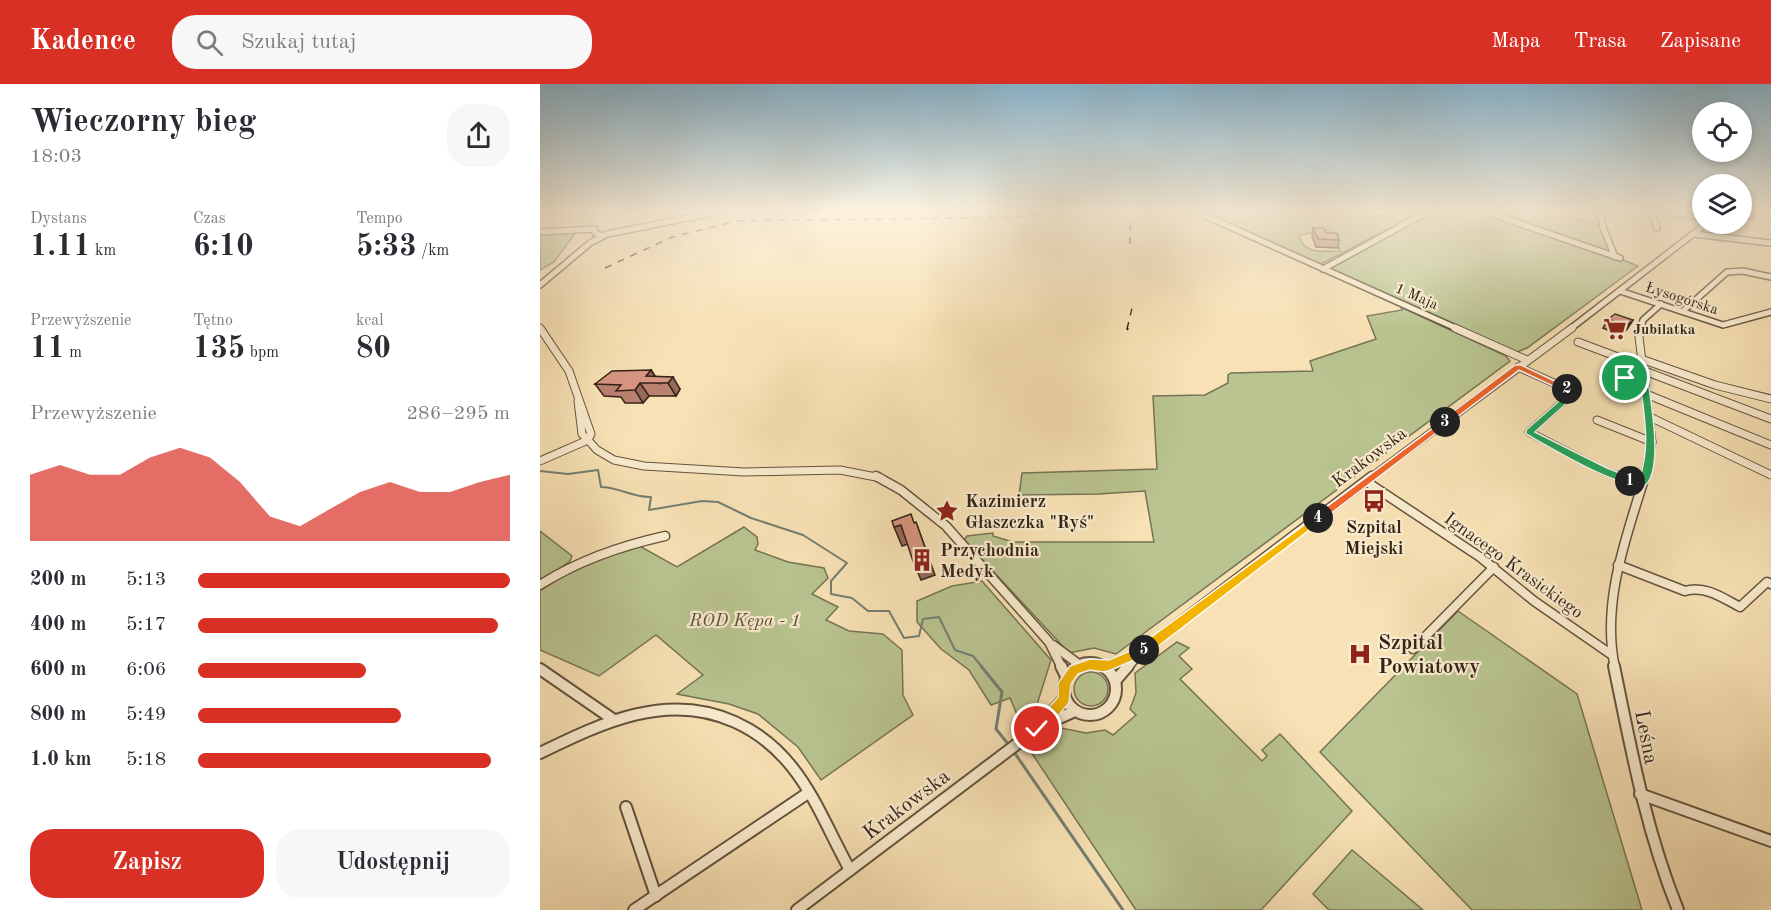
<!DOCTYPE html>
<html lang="pl">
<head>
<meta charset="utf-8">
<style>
  :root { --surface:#fff; --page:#f7f7f7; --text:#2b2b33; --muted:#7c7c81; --accent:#d93025 }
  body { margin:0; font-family:"Old Standard TT",serif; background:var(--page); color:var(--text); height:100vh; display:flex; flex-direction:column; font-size:22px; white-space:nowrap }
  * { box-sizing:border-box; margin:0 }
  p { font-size:20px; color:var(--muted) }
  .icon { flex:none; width:33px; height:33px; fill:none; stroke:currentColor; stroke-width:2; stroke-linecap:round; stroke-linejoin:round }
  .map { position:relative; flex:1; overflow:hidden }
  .details { display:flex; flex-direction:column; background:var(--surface); width:540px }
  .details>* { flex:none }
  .tools { position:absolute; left:1152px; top:18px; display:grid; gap:12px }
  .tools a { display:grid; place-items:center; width:60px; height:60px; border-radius:50%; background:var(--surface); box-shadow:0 3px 9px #0003; font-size:30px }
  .pin { position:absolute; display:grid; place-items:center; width:51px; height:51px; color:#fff; margin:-26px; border:3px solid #fff; border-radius:50%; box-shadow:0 2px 6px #0007 }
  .km { position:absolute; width:30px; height:30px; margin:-15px; border-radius:50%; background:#222; color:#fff; font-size:16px; line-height:30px; text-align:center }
  .round { display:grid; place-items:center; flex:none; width:63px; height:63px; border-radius:24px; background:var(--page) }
  .overview { display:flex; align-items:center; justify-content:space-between; height:102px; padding:0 30px }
  h1 { font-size:33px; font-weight:600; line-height:45px }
  .stats { display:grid; grid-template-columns:repeat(3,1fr); gap:9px; height:102px; padding:6px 30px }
  .stats div { display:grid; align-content:center }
  .stats b { font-size:30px; font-weight:600 }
  .stats small { font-size:16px; font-weight:400 }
  .stats p { font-size:16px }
  .chart { height:168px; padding:12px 30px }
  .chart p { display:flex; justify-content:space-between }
  .chart svg { width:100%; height:108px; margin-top:6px; fill:var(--accent); opacity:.7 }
  .primary-button { display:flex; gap:12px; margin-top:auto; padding:12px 30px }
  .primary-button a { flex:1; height:69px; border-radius:24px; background:var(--accent); color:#fff; font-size:24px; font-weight:600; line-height:69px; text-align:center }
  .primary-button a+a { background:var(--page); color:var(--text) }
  ul { padding:0 30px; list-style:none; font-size:20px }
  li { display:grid; grid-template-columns:96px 72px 1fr; align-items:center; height:45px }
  li i { height:15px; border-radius:8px; background:var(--accent) }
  header { display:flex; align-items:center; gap:36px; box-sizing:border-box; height:84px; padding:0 30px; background:var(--accent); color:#fff }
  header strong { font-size:28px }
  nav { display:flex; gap:33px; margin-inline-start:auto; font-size:21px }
  .search { width:420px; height:54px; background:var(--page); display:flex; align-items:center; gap:15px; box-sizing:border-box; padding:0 21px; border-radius:24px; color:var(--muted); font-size:22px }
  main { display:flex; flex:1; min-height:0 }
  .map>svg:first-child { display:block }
  .green { fill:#b9c490; stroke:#767454; stroke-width:1.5; fill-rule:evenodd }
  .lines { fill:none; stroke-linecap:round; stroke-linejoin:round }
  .stream-far1 { stroke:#737f73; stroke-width:2 }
  .stream { stroke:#737f73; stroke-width:3 }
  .minor-far3-casing { stroke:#64533e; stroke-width:8 }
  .minor-far2-casing { stroke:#64533e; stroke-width:9 }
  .minor-far1-casing { stroke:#64533e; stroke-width:11 }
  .minor-casing { stroke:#64533e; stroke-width:14 }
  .minor-far3 { stroke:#faeccf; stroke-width:5 }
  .minor-far2 { stroke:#faeccf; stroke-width:7 }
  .minor-far1 { stroke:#faeccf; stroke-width:8 }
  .minor { stroke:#faeccf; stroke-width:10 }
  .rail-far1 { stroke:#332317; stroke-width:1.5; stroke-dasharray:7 7; stroke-linecap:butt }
  .rail { stroke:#332317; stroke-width:2; stroke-dasharray:9 9; stroke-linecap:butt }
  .wall { fill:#ba8170; stroke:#332317; stroke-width:1.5 }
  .shaded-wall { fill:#97695b; stroke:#332317; stroke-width:1.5 }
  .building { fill:#d89682; stroke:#332317; stroke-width:1.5 }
  .split-1 { fill:#22a559; stroke:#fff; stroke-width:1.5 }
  .split-2 { fill:#22a559; stroke:#fff; stroke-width:1.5 }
  .split-3 { fill:#f0652b; stroke:#fff; stroke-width:1.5 }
  .split-4 { fill:#f0652b; stroke:#fff; stroke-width:1.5 }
  .split-5 { fill:#f5b400; stroke:#fff; stroke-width:1.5 }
  .split-6 { fill:#f5b400; stroke:#fff; stroke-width:1.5 }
  .labels { text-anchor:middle; stroke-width:4.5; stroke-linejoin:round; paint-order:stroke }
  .far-street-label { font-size:15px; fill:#332317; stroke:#faeccf }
  .far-poi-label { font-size:15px; font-weight:bold; fill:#332317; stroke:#faeccf; text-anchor:start }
  .street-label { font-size:18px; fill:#332317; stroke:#faeccf }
  .poi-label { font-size:18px; font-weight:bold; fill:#332317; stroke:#faeccf; text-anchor:start }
  .park-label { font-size:18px; font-style:italic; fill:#5b533b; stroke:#faeccf }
  .near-poi-label { font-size:21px; font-weight:bold; fill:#332317; stroke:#faeccf; text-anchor:start }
  .near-street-label { font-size:21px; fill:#332317; stroke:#faeccf }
</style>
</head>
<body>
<header>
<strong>Kadence</strong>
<div class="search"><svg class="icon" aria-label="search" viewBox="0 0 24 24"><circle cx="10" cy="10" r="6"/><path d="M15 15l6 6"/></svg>Szukaj tutaj</div>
<nav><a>Mapa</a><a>Trasa</a><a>Zapisane</a></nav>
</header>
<main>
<section class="details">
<div class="overview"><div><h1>Wieczorny bieg</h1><p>18:03</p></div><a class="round"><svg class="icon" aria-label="share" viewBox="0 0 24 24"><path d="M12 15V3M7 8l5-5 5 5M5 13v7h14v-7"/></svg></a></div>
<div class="stats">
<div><p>Dystans</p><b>1.11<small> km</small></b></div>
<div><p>Czas</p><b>6:10</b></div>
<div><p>Tempo</p><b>5:33<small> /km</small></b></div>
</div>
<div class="stats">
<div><p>Przewyższenie</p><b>11<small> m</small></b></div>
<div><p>Tętno</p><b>135<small> bpm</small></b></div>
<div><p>kcal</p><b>80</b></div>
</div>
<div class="chart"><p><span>Przewyższenie</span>286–295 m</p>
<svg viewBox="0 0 160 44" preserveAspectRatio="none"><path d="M0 44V17L10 13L20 17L30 17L40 10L50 6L60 10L70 20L80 34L90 38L100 31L110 24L120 20L130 24L140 24L150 20L160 17V44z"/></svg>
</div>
<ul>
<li><b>200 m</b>5:13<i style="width:100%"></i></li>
<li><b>400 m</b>5:17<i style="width:96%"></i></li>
<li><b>600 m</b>6:06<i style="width:54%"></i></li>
<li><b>800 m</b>5:49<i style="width:65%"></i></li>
<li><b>1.0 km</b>5:18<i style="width:94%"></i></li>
</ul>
<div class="primary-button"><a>Zapisz</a><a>Udostępnij</a></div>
</section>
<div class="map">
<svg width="1231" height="826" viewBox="0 0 1231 826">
  <rect width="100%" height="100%" fill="#f8e2b5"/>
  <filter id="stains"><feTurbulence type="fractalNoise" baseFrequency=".00333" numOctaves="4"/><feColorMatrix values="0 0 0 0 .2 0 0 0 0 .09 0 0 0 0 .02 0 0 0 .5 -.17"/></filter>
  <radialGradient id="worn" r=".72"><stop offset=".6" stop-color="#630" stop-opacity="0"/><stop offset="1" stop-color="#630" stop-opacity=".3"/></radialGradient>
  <!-- green -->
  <g class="green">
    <path d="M661,128H821L828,133L861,128H880L779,181ZM789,146L792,148L800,167C783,167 763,171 759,151Z"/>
    <polygon points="888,128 1015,128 1061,142 1073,172 1098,182 987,264 975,269 789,186 788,183"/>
    <polygon points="36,148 14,178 0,186 0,149"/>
    <polygon points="861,223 966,272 970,277 576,570 554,564 529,569 424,456 427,452 453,449 453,452 473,458 614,458 605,407 558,410 479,411 482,389 617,385 613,312 665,311 688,299 688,291 691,289 773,287 770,277 836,255 827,232 862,226"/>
    <polygon points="204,443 217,453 218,460 215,466 248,478 284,484 288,494 272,510 298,523 286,536 309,547 343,550 362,566 363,611 373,631 281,696 258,663 218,630 189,620 137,610 163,591 116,551 59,592 0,566 0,504 30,483 96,460 137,483"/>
    <polygon points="0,447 32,472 30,477 0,498"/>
    <polygon points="442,497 511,576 494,630 481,640 470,614 451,621 429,586 401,565 377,538 377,517 412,502"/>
    <polygon points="918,527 1037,610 1102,826 932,826 780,668"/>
    <polygon points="637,558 649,564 639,572 652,585 640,595 722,677 727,672 722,666 740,650 812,727 721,826 596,826 489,665 521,644 546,649 565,646 573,651 596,631 590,625 596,609 595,589"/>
    <circle cx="551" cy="605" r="17"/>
    <polygon points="812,766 883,826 789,826 773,810"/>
  </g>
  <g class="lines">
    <!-- stream-far1 -->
    <path class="stream-far1" d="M0,387L28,390L58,386L61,403C79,403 93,414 111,413L109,426L162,417L178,418L211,434L263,451L307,479L291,497V510L312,514L328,527H349L364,554L379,552L383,535L399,533L415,566L433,572L443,584"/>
    <!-- stream -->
    <g class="stream">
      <polyline points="441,582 462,608 456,645 469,661"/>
      <polyline points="474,668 583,826"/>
    </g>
    <!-- minor-far3 casing -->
    <g class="minor-far3-casing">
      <g id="minor-far3">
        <polyline points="657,128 918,245"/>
        <polyline points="946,128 1080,174"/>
        <polyline points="1060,128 1063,143 1075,173"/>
        <polyline points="1112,128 1117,144"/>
        <polyline points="1125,128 1162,133"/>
        <polyline points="0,148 54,145 55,149 63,152"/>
        <polyline points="1154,150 1231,159"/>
        <polyline points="783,185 887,128"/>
        <polyline points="0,201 50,159 67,150 178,128"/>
        <polyline points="1080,207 1183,241 1231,228"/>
        <polyline points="1143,227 1187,188 1203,187 1231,193"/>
        <polyline points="1030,245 1166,140"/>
        <polyline points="1101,245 1103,236 1121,220"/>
      </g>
    </g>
    <!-- minor-far2 casing -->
    <g class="minor-far2-casing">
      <g id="minor-far2">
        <polyline points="0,244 29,287 51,350 48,356 42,350 38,317"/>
        <polyline points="915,244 987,276"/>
        <polyline points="1101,244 1099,253 1112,358 1104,394"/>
        <polyline points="1038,258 1102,282"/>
        <polyline points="1101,275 1175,301 1231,315"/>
        <polyline points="978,283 1034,308 989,348 1064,387 1083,394"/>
        <polyline points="1102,286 1231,335"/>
        <polyline points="1103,291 1091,289 1085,294 1105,303"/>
        <polyline points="1106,310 1231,361"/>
        <polyline points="1110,333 1231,391"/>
        <polyline points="1057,336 1112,358"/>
        <polyline points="0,377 48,356 57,366 74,376 104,382 204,388 300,386 341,394"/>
        <polyline points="830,394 1032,244"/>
      </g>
    </g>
    <!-- minor-far1 casing -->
    <g class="minor-far1-casing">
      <g id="minor-far1">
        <polyline points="336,392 361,406 406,442 509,558 522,584"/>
        <polyline points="1079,392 1102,401"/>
        <polyline points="827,398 940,473 994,517 1072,571"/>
        <path d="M1078,481L1145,507C1165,501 1183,514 1200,523L1227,498L1231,500"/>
        <path d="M0,501C39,476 80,462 125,452"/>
        <polyline points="513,561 541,582"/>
        <polyline points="873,565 954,483"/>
        <polyline points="564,583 596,571"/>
        <polyline points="587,584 600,569 629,546 832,392"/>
        <path d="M1075,584C1061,519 1086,454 1105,392"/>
      </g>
    </g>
    <!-- minor casing -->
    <g class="minor-casing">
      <g id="minor">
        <circle cx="550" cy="605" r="26"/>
        <polyline points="521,582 527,594"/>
        <path d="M1074,582C1091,665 1106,747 1138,826"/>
        <polyline points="0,585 74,636"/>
        <polyline points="576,596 588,582"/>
        <polyline points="506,640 535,627"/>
        <path d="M0,669C62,639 127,607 195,638C217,648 237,664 252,683C276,713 291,752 310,786"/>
        <polyline points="1100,710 1231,757"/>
        <polyline points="86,723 116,812"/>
        <polyline points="94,826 268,709"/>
        <polyline points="257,826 497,645 524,615"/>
      </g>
    </g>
    <!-- minor-far3 -->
    <use href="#minor-far3" class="minor-far3"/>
    <!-- minor-far2 -->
    <use href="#minor-far2" class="minor-far2"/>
    <!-- minor-far1 -->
    <use href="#minor-far1" class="minor-far1"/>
    <!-- minor -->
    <use href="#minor" class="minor"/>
    <!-- rail-far1 -->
    <g class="rail-far1">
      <polyline points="590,160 591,128"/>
      <polyline points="65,184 132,153 197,137 479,133 521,128"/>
      <polyline points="587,245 592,224"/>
    </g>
    <!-- rail -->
    <polyline class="rail" points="587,246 588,244"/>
  </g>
  <!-- wall -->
  <g class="wall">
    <polygon points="1202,128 1216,128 1212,135 1202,133"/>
    <polygon points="773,144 799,156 798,164 776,163 772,152"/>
    <polygon points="1068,235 1093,236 1087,245 1081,251 1063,244"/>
    <polygon points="111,286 115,292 140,305 136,312 109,312 103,319 85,319 81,313 64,312 55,300"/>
  </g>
  <!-- shaded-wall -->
  <g class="shaded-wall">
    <polygon points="1093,236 1087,245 1081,251 1086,242"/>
    <polygon points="111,286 119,299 106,292"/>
    <polygon points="133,293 140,305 136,312 128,299"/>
    <polygon points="100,299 109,312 103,319 95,306"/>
    <polygon points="376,438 395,491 381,496 373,477"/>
    <polygon points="361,441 368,460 362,462 354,443"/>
  </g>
  <!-- building -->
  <g class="building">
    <polygon points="773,144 783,144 787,149 797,149 799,156 778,155"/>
    <polygon points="1075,230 1093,236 1086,242 1068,235"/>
    <polygon points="111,286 106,292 133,293 128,299 100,299 95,306 76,307 81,301 55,300 72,287"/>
    <polygon points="371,430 374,439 376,438 388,472 373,477 361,441 354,443 352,437"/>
  </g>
  <!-- sky -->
  <linearGradient id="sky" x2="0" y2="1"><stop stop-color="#8ab8d2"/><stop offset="0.52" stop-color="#fcf2de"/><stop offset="1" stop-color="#fcf2de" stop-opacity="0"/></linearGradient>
  <rect width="1231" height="244" fill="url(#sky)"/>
  <!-- split-1 -->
  <path class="split-1" d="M1085,291L1109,303C1112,324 1124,393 1102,404L1085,397L1090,393L1099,396C1110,365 1105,337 1101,305L1083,296L1081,294Z"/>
  <!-- split-2 -->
  <path class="split-2" d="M1027,303L1038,309L995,348L1067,384L1093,394V399C1074,402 1006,361 986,350V346L1028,309L1023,305Z"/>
  <!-- split-3 -->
  <polygon class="split-3" points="975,281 981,281 1031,305 1024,307 979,286 908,340 902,340 902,336"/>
  <!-- split-4 -->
  <polygon class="split-4" points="905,335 908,336 908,340 781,437 774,437 774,432"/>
  <!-- split-5 -->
  <polygon class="split-5" points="778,431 783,434 781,437 608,570 599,570 599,562"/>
  <!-- split-6 -->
  <polygon class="split-6" points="604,561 610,566 608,570 571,586 564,588 550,586 538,590 531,600 529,619 502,650 497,652 493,650 491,645 493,641 518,613 518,599 530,582 550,575 569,576"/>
  <!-- icons -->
  <defs>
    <g id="supermarket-bare" transform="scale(1.8)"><path d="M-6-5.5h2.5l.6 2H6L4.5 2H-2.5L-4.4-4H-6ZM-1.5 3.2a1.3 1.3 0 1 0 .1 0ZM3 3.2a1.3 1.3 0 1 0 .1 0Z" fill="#8f2418" stroke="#faeccf" stroke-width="2.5" paint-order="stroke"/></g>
    <g id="bus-bare" transform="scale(1.8)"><path d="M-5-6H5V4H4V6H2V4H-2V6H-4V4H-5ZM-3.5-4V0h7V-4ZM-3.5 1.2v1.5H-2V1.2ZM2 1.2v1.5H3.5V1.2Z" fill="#8f2418" stroke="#faeccf" stroke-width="2.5" paint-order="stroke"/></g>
    <g id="sight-bare" transform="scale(1.8)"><path d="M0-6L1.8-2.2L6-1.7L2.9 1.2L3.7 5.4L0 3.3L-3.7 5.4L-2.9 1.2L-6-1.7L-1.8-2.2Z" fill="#8f2418" stroke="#faeccf" stroke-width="2.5" paint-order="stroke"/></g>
    <g id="building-bare" transform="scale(1.8)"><path d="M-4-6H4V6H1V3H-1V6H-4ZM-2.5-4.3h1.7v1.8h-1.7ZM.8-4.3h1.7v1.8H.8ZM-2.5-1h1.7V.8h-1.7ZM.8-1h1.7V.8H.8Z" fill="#8f2418" stroke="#faeccf" stroke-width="2.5" paint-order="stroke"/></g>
    <g id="hospital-bare" transform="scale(1.8)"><path d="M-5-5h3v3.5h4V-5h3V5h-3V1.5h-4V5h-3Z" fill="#8f2418" stroke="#faeccf" stroke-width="2.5" paint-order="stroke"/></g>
  </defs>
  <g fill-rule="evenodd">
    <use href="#supermarket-bare" x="1075" y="245"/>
    <use href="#bus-bare" x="834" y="417"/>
    <use href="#sight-bare" x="407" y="427"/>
    <use href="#building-bare" x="382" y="476"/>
    <use href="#hospital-bare" x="820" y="570"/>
  </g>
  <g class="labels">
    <!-- far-street labels -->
    <g class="far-street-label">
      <text transform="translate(877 212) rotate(24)" y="5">1 Maja</text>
      <text transform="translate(1142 214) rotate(18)" y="5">Łysogórska</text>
    </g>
    <!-- far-poi labels -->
    <g class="far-poi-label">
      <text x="1093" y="250">Jubilatka</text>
    </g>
    <!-- street labels -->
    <g class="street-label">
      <text transform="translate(829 373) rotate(-37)" y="6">Krakowska</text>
      <text transform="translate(974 481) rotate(36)" y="6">Ignacego Krasickiego</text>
    </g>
    <!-- poi labels -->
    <g class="poi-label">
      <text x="425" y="423">Kazimierz<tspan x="425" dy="21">Głaszczka "Ryś"</tspan></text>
      <text x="834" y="449" text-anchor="middle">Szpital<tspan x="834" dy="21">Miejski</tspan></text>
      <text x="400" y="472">Przychodnia<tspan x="400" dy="21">Medyk</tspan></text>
    </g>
    <!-- park labels -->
    <g class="park-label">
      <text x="205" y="542">ROD Kępa - 1</text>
    </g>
    <!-- near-poi labels -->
    <g class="near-poi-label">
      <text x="838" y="565">Szpital<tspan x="838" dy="24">Powiatowy</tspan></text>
    </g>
    <!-- near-street labels -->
    <g class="near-street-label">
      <text transform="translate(1107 653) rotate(79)" y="7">Leśna</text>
      <text transform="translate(366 720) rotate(-37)" y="7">Krakowska</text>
    </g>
  </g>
  <rect width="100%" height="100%" filter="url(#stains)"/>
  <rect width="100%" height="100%" fill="url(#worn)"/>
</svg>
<div class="tools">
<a><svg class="icon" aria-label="locate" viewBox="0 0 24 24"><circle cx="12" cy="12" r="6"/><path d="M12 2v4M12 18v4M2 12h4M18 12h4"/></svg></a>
<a><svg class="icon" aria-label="layers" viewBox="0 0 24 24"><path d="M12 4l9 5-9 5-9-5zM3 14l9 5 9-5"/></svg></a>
</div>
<div class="pin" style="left:1085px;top:294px;background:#1e9e55"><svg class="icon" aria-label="arrive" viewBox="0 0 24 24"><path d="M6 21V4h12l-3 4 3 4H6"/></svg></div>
<div class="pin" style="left:497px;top:645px;background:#d93025"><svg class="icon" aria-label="check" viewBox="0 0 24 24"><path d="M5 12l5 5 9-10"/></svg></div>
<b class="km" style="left:1090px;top:397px">1</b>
<b class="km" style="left:1027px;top:305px">2</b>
<b class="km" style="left:905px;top:338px">3</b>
<b class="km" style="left:778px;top:434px">4</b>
<b class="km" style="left:604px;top:566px">5</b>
</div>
</main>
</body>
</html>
